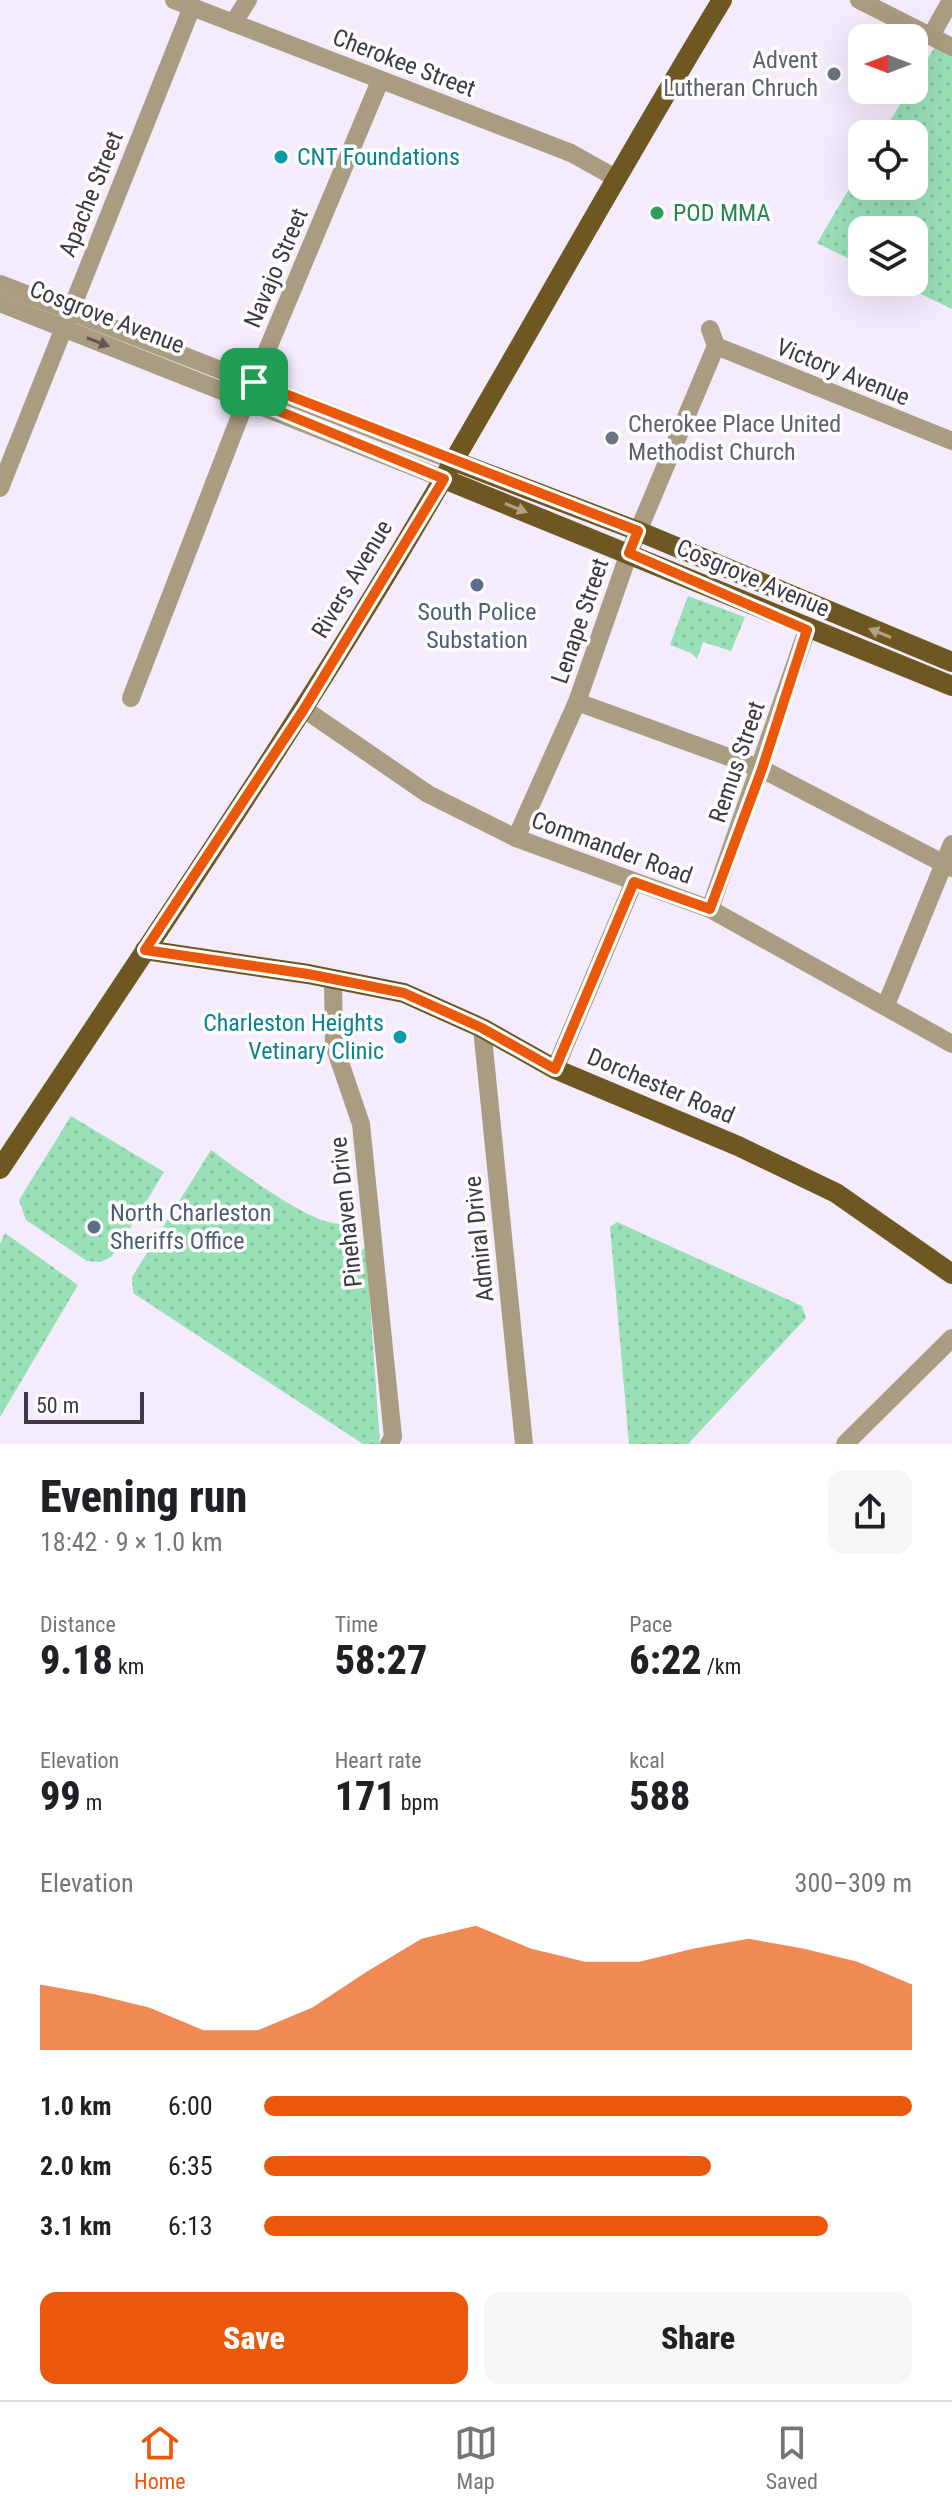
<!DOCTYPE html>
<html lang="en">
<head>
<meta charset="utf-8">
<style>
  :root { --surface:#fff; --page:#f6f6f6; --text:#202124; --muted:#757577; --line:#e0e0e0; --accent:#ea580c }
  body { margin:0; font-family:"Roboto Condensed",sans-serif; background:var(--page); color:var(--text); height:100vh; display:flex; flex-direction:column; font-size:30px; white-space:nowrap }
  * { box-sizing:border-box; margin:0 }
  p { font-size:26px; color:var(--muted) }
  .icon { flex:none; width:44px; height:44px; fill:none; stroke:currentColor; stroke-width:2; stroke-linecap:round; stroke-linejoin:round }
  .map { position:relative; height:1444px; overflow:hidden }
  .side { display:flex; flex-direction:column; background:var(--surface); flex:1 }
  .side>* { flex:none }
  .needle { width:52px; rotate:270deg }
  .buttons { position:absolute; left:848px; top:24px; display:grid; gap:16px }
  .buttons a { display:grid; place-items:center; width:80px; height:80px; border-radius:16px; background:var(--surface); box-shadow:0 8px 32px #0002; font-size:40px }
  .scale { position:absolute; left:24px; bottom:20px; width:120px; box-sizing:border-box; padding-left:8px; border:4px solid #3e3943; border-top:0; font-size:22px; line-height:28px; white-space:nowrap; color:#3e3943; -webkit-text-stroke:6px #fdfdfd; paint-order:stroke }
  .pin { position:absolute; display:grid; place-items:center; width:68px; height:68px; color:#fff; margin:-34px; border-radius:16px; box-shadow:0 4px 12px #0006 }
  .round { display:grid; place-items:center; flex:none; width:84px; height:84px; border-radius:16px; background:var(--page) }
  .summary { display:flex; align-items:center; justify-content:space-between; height:136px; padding:0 40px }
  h1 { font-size:44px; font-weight:800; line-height:60px }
  .figures { display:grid; grid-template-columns:repeat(3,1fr); gap:12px; height:136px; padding:8px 40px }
  .figures div { display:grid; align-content:center }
  .figures b { font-size:40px; font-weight:800 }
  .figures small { font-size:22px; font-weight:400 }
  .figures p { font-size:22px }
  .chart { height:224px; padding:16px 40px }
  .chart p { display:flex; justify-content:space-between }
  .chart svg { width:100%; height:144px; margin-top:8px; fill:var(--accent); opacity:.7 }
  .primary-button { display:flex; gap:16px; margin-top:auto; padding:16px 40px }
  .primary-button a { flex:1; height:92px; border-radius:16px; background:var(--accent); color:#fff; font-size:32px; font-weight:800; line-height:92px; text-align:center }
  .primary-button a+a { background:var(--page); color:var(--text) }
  ul { padding:0 40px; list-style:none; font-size:26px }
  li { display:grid; grid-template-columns:128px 96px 1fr; align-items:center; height:60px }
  li i { height:20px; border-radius:10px; background:var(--accent) }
  .tab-bar { display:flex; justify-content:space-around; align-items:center; height:112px; border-top:2px solid var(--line); background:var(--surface); font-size:22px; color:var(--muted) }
  .tab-bar a { display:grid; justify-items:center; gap:4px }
  .tab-bar .on { color:var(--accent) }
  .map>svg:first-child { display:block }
  .grass { fill:url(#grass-dots) }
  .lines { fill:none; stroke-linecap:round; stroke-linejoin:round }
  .minor { stroke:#a99c81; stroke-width:18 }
  .major { stroke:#6e5720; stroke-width:20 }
  .oneway { fill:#5e5756 }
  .oneway2 { fill:#aea283 }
  .route-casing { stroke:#fff; stroke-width:16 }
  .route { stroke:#ea580c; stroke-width:10 }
  .worship-dot { fill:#6b7280; stroke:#fdfdfd; stroke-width:3 }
  .culture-dot { fill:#0f9aa8; stroke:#fdfdfd; stroke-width:3 }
  .leisure-dot { fill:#2e9e5b; stroke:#fdfdfd; stroke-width:3 }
  .service-dot { fill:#5c6f8a; stroke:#fdfdfd; stroke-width:3 }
  .labels { text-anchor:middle; stroke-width:7; stroke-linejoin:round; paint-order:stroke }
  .worship-label { font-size:24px; fill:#5b616d; stroke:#fdfdfd; text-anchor:end }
  .street-label { font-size:24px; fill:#3e3943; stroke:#fdfdfd }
  .culture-label { font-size:24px; fill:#0d838f; stroke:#fdfdfd; text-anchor:start }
  .leisure-label { font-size:24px; fill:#27864d; stroke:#fdfdfd; text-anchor:start }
  .service-label { font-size:24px; fill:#4e5e75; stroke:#fdfdfd }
</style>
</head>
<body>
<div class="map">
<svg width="952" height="1444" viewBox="0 0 952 1444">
  <defs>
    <pattern id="grass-dots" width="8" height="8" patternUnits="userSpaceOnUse" patternTransform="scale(2)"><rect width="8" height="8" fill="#9ae0b7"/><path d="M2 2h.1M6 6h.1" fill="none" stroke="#86c19f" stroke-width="1.8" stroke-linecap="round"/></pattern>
  </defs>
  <rect width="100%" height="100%" fill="#f4ecfc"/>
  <!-- grass -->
  <g class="grass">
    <polygon points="939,40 952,47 952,309 896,282 914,282 914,230 862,230 862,265 817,243 862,167 862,186 914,186 914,134 882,134 909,90 914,90 914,81"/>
    <polygon points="688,596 745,617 731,651 703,642 697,659 691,653 670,645"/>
    <polygon points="71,1116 164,1172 121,1243 111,1257 100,1262 87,1261 26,1220 19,1200"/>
    <path d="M211,1150C235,1167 322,1235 347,1222L356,1228L345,1240L355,1255L366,1247L380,1444H363L133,1293L132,1277Z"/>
    <polygon points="617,1222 802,1306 806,1318 688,1444 629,1444 610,1227"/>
    <polygon points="5,1233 78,1285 0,1417 0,1244"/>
  </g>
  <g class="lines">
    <!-- minor -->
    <g class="minor">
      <polyline points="174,0 571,153 614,177"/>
      <polyline points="859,0 952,47"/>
      <polyline points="233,23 248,0"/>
      <polyline points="931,36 951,0"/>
      <polyline points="0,284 454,461"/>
      <polyline points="0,303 444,479"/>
      <polyline points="716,346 952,441"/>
      <polyline points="0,488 192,7"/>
      <polyline points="131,698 247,398 380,81"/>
      <polyline points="577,702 762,769 952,868"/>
      <polyline points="304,709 428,794 516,838 710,909 952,1044"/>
      <polyline points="516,838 577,702 629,553 716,346 710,329"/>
      <polyline points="710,909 807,630"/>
      <polyline points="333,979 334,1045 361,1124 393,1437 389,1444"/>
      <polyline points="886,1005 952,844"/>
      <polyline points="482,1028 524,1444"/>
      <polyline points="555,1069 634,882"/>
      <polyline points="845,1444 952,1338"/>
    </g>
    <!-- major -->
    <g class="major">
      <polyline points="454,461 638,531 952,662"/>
      <polyline points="444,479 952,686"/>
      <polyline points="145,950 308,974 404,993 482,1028 555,1069 738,1146 836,1193 952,1274"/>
      <path d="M0,1169C132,970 267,772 391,567C504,379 608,187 722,0"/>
    </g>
  </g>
  <!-- one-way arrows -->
  <defs><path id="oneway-solid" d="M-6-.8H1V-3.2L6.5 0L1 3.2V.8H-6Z" transform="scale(2)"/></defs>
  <use class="oneway" href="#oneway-solid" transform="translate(98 342) rotate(21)"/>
  <g class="oneway2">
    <use href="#oneway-solid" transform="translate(516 508) rotate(22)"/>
    <use href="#oneway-solid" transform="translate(880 633) rotate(-158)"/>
  </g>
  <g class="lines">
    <!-- route casing -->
    <g class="route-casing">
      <polygon id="route" points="254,382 638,531 629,553 807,630 762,769 710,909 634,882 555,1069 482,1028 404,993 308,974 145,950 304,709 444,479 247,398"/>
    </g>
    <!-- route -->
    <use href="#route" class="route"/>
  </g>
  <!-- markers -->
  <g class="worship-dot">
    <circle cx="834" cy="74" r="8"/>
    <circle cx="612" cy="438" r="8"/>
  </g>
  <g class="culture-dot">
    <circle cx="281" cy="157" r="8"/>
    <circle cx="400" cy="1037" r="8"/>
  </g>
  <circle class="leisure-dot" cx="657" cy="213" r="8"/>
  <g class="service-dot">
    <circle cx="477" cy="585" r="8"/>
    <circle cx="94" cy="1227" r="8"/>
  </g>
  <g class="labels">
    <!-- worship labels -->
    <g class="worship-label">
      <text x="818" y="68">Advent<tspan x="818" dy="28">Lutheran Chruch</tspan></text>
      <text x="628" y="432" text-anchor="start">Cherokee Place United<tspan x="628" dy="28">Methodist Church</tspan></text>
    </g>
    <!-- street labels -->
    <g class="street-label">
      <text transform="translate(404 63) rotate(21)" y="8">Cherokee Street</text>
      <text transform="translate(91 194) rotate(-68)" y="8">Apache Street</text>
      <text transform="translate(276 268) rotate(-67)" y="8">Navajo Street</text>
      <text transform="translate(107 317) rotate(21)" y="8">Cosgrove Avenue</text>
      <text transform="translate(843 372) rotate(22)" y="8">Victory Avenue</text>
      <text transform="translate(753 578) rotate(23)" y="8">Cosgrove Avenue</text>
      <text transform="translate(352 579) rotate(-59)" y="8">Rivers Avenue</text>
      <text transform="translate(580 621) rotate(-71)" y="8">Lenape Street</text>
      <text transform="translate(737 762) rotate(-71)" y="8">Remus Street</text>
      <text transform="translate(612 848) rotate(20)" y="8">Commander Road</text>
      <text transform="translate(661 1086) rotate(23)" y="8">Dorchester Road</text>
      <text transform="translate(346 1212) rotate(-96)" y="8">Pinehaven Drive</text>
      <text transform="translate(479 1239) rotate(-96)" y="8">Admiral Drive</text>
    </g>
    <!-- culture labels -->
    <g class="culture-label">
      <text x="297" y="165">CNT Foundations</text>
      <text x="384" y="1031" text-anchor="end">Charleston Heights<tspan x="384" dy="28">Vetinary Clinic</tspan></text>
    </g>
    <!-- leisure labels -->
    <g class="leisure-label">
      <text x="673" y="221">POD MMA</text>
    </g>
    <!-- service labels -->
    <g class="service-label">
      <text x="477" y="620">South Police<tspan x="477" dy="28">Substation</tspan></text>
      <text x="110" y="1221" text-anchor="start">North Charleston<tspan x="110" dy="28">Sheriffs Office</tspan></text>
    </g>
  </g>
</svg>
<div class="buttons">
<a><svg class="needle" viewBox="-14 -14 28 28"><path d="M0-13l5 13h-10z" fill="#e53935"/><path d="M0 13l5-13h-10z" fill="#757577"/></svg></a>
<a><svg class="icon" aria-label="locate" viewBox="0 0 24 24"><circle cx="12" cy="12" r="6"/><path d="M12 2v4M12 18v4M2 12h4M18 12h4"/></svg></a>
<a><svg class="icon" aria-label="layers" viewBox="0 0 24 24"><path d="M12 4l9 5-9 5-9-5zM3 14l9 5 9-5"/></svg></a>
</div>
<div class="scale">50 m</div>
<div class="pin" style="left:254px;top:382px;background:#1e9e55"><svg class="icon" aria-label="arrive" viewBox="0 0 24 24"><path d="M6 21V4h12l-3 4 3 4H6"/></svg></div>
</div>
<section class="side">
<div class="summary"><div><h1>Evening run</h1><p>18:42 · 9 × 1.0 km</p></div><a class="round"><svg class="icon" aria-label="share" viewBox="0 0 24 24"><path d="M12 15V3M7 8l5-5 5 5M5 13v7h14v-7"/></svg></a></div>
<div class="figures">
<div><p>Distance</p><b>9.18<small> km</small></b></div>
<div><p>Time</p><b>58:27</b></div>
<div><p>Pace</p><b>6:22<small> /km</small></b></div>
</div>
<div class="figures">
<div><p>Elevation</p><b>99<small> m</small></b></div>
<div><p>Heart rate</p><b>171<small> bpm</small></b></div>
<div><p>kcal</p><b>588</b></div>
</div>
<div class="chart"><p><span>Elevation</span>300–309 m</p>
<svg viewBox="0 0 160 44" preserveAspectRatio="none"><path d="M0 44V24L10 27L20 31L30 38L40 38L50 31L60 20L70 10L80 6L90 13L100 17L110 17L120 13L130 10L140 13L150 17L160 24V44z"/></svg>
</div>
<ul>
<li><b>1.0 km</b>6:00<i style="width:100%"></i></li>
<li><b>2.0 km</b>6:35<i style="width:69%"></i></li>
<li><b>3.1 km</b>6:13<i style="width:87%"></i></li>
</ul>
<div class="primary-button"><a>Save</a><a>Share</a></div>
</section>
<nav class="tab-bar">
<a class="on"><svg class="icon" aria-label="home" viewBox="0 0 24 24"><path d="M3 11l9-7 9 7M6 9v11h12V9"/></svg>Home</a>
<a><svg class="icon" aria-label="map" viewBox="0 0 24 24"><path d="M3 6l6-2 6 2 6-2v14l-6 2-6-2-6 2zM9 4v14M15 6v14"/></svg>Map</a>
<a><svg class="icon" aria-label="saved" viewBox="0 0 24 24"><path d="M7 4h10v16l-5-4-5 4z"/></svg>Saved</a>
</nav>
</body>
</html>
